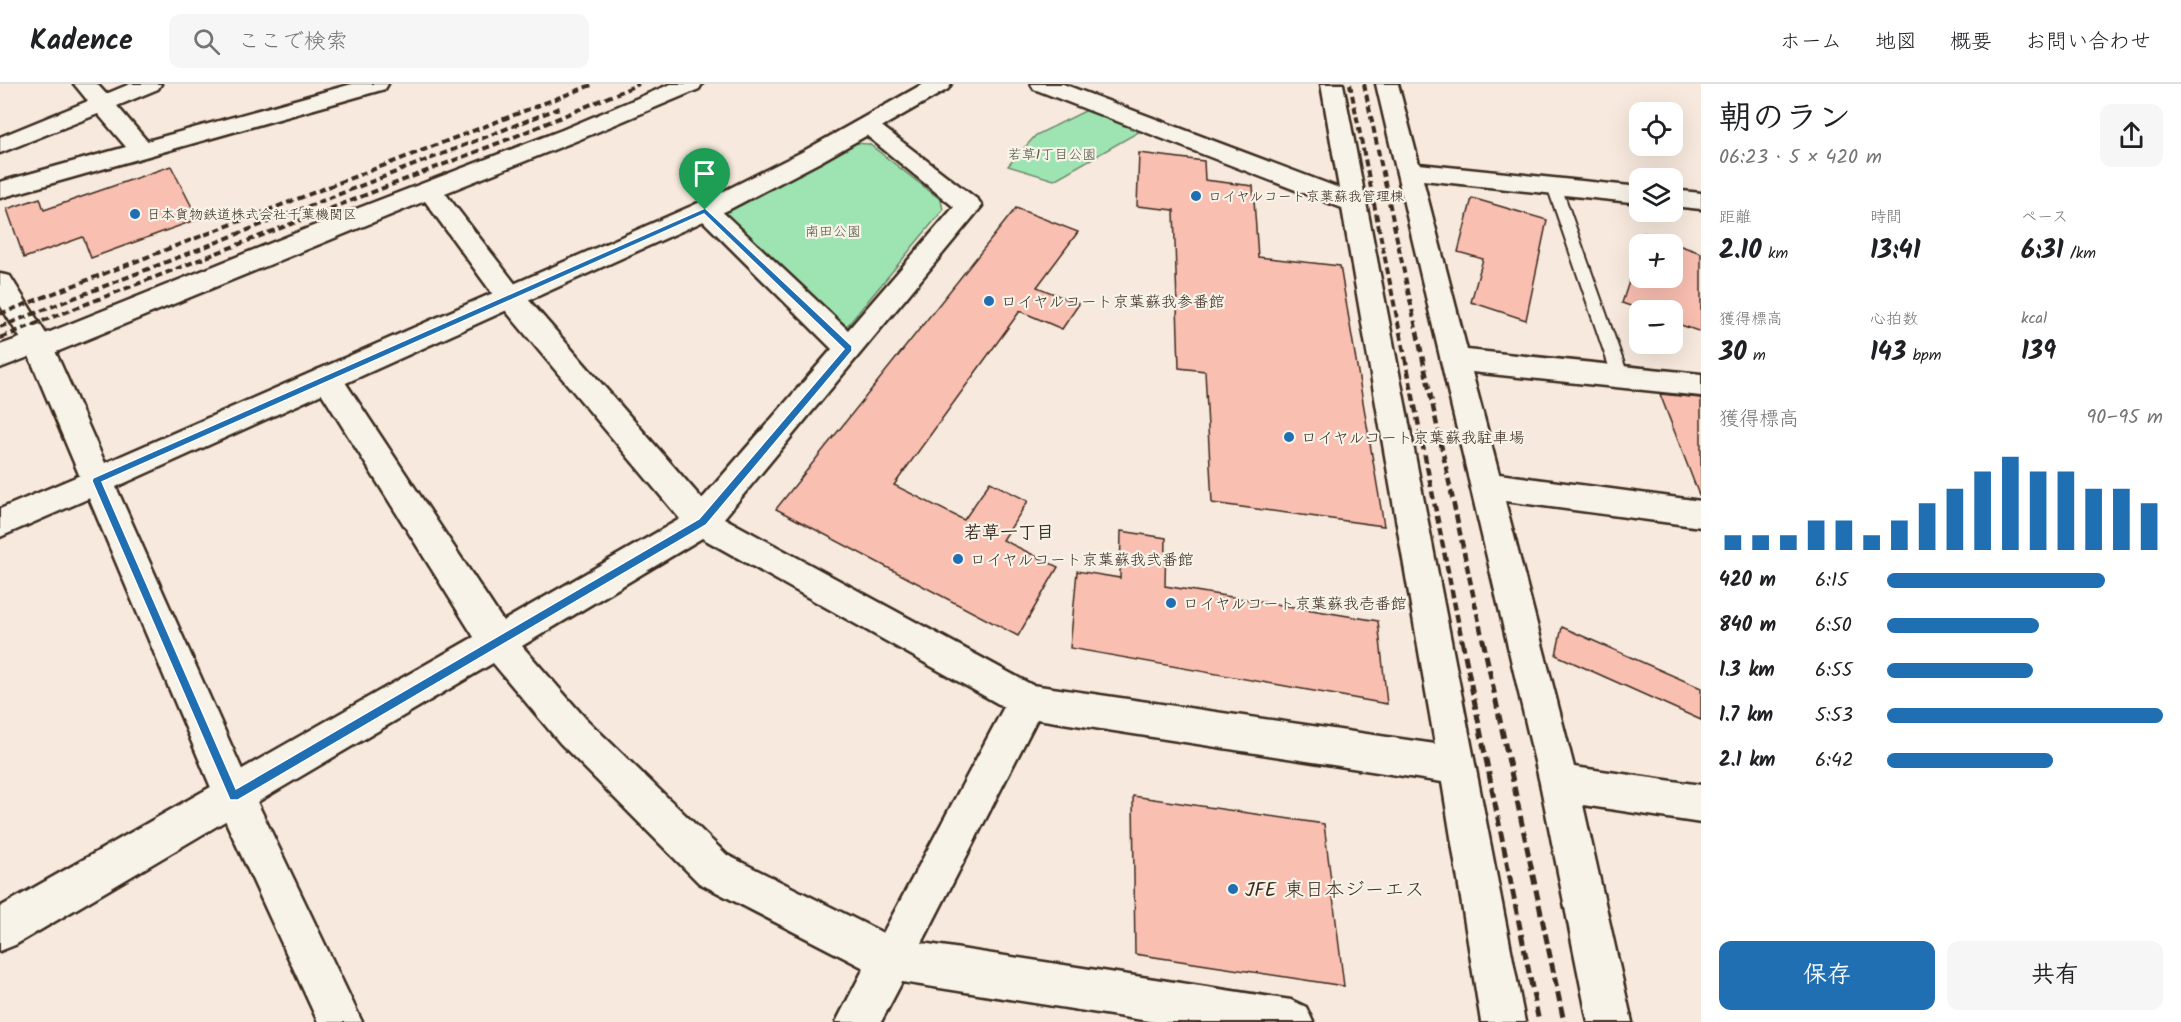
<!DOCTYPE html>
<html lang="ja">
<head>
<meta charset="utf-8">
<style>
  :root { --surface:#fff; --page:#f6f6f6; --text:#202124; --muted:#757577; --line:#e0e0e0; --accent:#1f6fb2 }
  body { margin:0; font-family:Kalam,"Klee One",sans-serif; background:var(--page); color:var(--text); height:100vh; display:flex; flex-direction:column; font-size:22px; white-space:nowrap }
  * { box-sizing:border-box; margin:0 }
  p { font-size:20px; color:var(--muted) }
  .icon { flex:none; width:33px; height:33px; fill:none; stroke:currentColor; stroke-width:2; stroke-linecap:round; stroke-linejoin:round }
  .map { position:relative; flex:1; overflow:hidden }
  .drawer { display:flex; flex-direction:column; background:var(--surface); width:480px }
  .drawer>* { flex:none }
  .controls { position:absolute; left:1629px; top:18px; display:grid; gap:12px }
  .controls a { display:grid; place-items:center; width:54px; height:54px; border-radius:12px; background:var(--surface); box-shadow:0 6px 24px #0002; font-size:30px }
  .pin { position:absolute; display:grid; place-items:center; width:51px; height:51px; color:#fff; margin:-62px -26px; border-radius:50% 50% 50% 0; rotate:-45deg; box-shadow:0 0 6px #0007 }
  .pin .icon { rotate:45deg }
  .round { display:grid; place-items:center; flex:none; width:63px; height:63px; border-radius:12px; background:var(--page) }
  .overview { display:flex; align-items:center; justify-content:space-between; height:102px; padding:0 18px }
  h1 { font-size:33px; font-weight:800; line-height:45px }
  .metrics { display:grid; grid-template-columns:repeat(3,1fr); gap:9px; height:102px; padding:6px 18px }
  .metrics div { display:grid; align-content:center }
  .metrics b { font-size:26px; font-weight:800 }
  .metrics small { font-size:16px; font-weight:400 }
  .metrics p { font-size:16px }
  .chart { height:168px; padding:12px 18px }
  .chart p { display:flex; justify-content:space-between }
  .chart svg { width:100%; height:108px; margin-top:6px; stroke:var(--accent); stroke-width:6 }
  .cta { display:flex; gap:12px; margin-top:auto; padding:12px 18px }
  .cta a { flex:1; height:69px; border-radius:12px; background:var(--accent); color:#fff; font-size:24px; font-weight:800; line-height:69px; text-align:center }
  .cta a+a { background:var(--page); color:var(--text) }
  ul { padding:0 18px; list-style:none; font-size:20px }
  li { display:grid; grid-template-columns:96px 72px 1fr; align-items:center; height:45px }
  li i { height:15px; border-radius:8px; background:var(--accent) }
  header { display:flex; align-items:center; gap:36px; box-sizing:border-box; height:84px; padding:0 30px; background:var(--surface); border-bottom:2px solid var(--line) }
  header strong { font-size:28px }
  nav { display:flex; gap:33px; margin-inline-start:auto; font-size:21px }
  .search { width:420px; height:54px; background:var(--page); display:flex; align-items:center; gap:15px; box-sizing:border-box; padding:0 21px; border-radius:12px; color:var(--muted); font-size:22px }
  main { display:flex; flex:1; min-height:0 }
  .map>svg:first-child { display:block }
  .green { fill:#9de4b2; stroke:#6c8768; stroke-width:1.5 }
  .building { fill:#f9bfb1; stroke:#3b2a1e; stroke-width:1.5 }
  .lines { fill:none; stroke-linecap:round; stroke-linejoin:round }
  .lane-casing { stroke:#3b2a1e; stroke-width:4 }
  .street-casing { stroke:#3b2a1e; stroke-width:5 }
  .secondary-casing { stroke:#3b2a1e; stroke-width:5 }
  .lane { fill:#f7f3e8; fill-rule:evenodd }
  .street { fill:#f7f3e8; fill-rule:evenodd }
  .secondary { fill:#f7f3e8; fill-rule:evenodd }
  .rail-far2 { stroke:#3b2a1e; stroke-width:4; stroke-dasharray:7 4; stroke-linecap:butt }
  .rail-far1 { stroke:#3b2a1e; stroke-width:4.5; stroke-dasharray:8 4.5; stroke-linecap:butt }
  .rail { stroke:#3b2a1e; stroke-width:5; stroke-dasharray:10 5; stroke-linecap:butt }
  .route { fill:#1f6fb2; stroke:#fff; stroke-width:1.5; fill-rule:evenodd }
  .poi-dot { fill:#1f6fb2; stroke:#f7f3e8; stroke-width:2 }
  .labels { text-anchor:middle; stroke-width:4.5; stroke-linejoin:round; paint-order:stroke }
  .far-park-label { font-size:14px; fill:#545843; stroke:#f7f3e8 }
  .far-poi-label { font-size:14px; fill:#3b2a1e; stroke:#f7f3e8; text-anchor:start }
  .poi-label { font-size:16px; fill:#3b2a1e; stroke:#f7f3e8; text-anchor:start }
  .neighbourhood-label { font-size:18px; font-weight:bold; fill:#3b2a1e; stroke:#f7f3e8 }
  .near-poi-label { font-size:20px; fill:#3b2a1e; stroke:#f7f3e8; text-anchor:start }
</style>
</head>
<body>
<header>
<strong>Kadence</strong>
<div class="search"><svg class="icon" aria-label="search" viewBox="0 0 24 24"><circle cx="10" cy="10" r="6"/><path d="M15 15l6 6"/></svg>ここで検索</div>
<nav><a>ホーム</a><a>地図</a><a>概要</a><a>お問い合わせ</a></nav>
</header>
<main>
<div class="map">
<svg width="1701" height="938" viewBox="0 0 1701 938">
  <rect width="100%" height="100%" fill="#f7e9dd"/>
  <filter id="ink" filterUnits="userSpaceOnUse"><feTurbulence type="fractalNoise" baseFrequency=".0167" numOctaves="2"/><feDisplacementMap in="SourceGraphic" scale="12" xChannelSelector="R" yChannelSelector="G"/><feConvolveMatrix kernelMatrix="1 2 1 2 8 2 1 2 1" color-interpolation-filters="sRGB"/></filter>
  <g filter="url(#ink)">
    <!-- green -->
    <g class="green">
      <polygon points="1089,25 1144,45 1054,96 1008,82 1036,51"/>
      <polygon points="853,59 869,60 941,116 943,126 848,241 829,241 724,137 723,124"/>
    </g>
    <!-- building -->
    <g class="building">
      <polygon points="1139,69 1204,77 1205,96 1253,102 1258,173 1340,182 1384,442 1212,419 1205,287 1179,284 1174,126 1137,122"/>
      <polygon points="171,82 198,135 91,174 83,153 24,174 7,125 40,114 44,126"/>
      <polygon points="1472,114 1547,136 1526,236 1471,218 1483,175 1458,168"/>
      <polygon points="1016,124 1078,148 1037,203 1079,220 1062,245 1020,227 894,401 964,436 990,398 1028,417 1003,456 1058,483 1018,552 776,425"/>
      <polygon points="1644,149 1701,169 1701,248 1672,238 1672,226 1642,226 1622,219 1640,164 1640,194 1672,194 1672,160 1641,160"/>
      <polygon points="1660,310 1701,314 1701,410 1699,411"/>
      <polygon points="1121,447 1166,454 1165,502 1378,537 1387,620 1070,564 1077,487 1120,494"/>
      <polygon points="1562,543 1701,604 1701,636 1556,571"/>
      <polygon points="1133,712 1324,740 1344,902 1135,870"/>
    </g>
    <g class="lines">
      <!-- lane casing -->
      <g class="lane-casing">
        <polygon id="lane" points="1554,98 1561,102 1628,291 1626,295 1614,295 1612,291 1547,102"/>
      </g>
      <!-- street casing -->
      <g class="street-casing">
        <g id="street">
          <polygon points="74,0 97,0 106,10 130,0 161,0 158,5 117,22 147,57 352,0 388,0 385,5 0,114 0,98 126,63 98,30 0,69 0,53 88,17"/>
          <path d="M671,0H702L699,5L578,56L445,109L520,206L702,415L832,265L692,126L696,120L705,118L714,120L848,246L954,123L855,42L859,37L867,35L875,37L978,116L982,122L724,434L1032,601L1435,660L1342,124L1034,5L1031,0H1063L1339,104L1321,0H1343L1525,938H1481L1442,698L1037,635L922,859L1291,916L1306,923L1313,938H1155L902,898L881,938H836L864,884L699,799L560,659L493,579L15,861L0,867V823L474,553L317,302L312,294L317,286L327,283L337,286L503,537L680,435L500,220L425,117L49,271L39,274L31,272L0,284V261L37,248L45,250L343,130L562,46ZM702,454L1004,623L883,849L727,771L586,635L522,562Z"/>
          <polygon points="1376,0 1398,0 1419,80 1640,103 1640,119 1423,96 1467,266 1701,290 1701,312 1472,288 1499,390 1701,417 1701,443 1505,417 1574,683 1701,701 1701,739 1583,721 1632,938 1588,938 1540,699"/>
          <polygon points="1672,106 1701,109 1701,125 1672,122"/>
          <polygon points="97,384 108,388 113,397 108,406 0,453 0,425"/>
        </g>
      </g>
      <!-- secondary casing -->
      <g class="secondary-casing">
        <polygon id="secondary" points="923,0 951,0 948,5 820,78 728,126 116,403 248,699 362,938 318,938 220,725 24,260 0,221 0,190 10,192 51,258 105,379 710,114 802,68"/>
      </g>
      <!-- lane -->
      <use href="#lane" class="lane"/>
      <!-- street -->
      <use href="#street" class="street"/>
      <!-- secondary -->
      <use href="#secondary" class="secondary"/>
      <!-- rail-far2 -->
      <g class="rail-far2">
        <polyline points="1350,0 1400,249"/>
        <polyline points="1364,0 1417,249"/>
        <polyline points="0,230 594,0"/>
        <polyline points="0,243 562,23"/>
        <polyline points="12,249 514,53 639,0"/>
      </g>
      <!-- rail-far1 -->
      <g class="rail-far1">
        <polyline points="1400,248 1462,557"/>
        <polyline points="1417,248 1483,557"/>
        <polyline points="0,254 16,248"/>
      </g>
      <!-- rail -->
      <g class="rail">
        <polyline points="1462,556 1539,938"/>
        <polyline points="1483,556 1564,938"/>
      </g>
    </g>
  </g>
  <!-- route -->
  <path class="route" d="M705,124L852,262V267L706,441L238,716H230L92,397L93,394ZM704,130L844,265L699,435L236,705L102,398Z"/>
  <!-- markers -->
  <g class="poi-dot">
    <circle cx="1196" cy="112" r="6"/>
    <circle cx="135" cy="130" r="6"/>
    <circle cx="989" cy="217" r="6"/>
    <circle cx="1289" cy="353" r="6"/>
    <circle cx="958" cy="475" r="6"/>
    <circle cx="1171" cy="519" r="6"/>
    <circle cx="1233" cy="805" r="6"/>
  </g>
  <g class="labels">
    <!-- far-park labels -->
    <g class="far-park-label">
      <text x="1052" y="75">若草1丁目公園</text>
      <text x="833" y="152">南田公園</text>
    </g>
    <!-- far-poi labels -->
    <g class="far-poi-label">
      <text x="1208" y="117">ロイヤルコート京葉蘇我管理棟</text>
      <text x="147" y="135">日本貨物鉄道株式会社千葉機関区</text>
    </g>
    <!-- poi labels -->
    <g class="poi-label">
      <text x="1001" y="223">ロイヤルコート京葉蘇我参番館</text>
      <text x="1301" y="359">ロイヤルコート京葉蘇我駐車場</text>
      <text x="970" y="481">ロイヤルコート京葉蘇我弐番館</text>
      <text x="1183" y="525">ロイヤルコート京葉蘇我壱番館</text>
    </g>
    <!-- neighbourhood labels -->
    <g class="neighbourhood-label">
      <text x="1009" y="454">若草一丁目</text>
    </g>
    <!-- near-poi labels -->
    <g class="near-poi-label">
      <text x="1245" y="812">JFE 東日本ジーエス</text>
    </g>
  </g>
</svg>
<div class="controls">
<a><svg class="icon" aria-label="locate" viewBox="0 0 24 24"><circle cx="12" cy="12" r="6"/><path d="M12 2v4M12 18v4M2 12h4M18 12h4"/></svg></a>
<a><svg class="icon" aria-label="layers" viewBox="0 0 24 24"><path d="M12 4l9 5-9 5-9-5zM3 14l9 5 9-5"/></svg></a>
<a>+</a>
<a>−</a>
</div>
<div class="pin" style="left:705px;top:126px;background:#1e9e55"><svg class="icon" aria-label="arrive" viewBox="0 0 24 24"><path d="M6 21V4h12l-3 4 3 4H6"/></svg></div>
</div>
<section class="drawer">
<div class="overview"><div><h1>朝のラン</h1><p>06:23 · 5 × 420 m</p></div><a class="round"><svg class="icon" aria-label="share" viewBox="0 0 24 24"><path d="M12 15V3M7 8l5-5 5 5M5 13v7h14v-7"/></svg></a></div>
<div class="metrics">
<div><p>距離</p><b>2.10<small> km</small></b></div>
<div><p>時間</p><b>13:41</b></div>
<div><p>ペース</p><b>6:31<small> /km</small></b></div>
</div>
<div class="metrics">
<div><p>獲得標高</p><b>30<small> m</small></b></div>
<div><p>心拍数</p><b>143<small> bpm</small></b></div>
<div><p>kcal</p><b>139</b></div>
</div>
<div class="chart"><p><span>獲得標高</span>90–95 m</p>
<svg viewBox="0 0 160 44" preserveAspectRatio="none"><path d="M5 44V38M15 44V38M25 44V38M35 44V32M45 44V32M55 44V38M65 44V32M75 44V25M85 44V19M95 44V12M105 44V6M115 44V12M125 44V12M135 44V19M145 44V19M155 44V25"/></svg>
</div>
<ul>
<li><b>420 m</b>6:15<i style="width:79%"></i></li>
<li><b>840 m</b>6:50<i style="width:55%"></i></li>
<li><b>1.3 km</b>6:55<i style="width:53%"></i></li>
<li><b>1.7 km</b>5:53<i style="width:100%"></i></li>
<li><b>2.1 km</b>6:42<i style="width:60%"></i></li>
</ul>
<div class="cta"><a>保存</a><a>共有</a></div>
</section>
</main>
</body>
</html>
